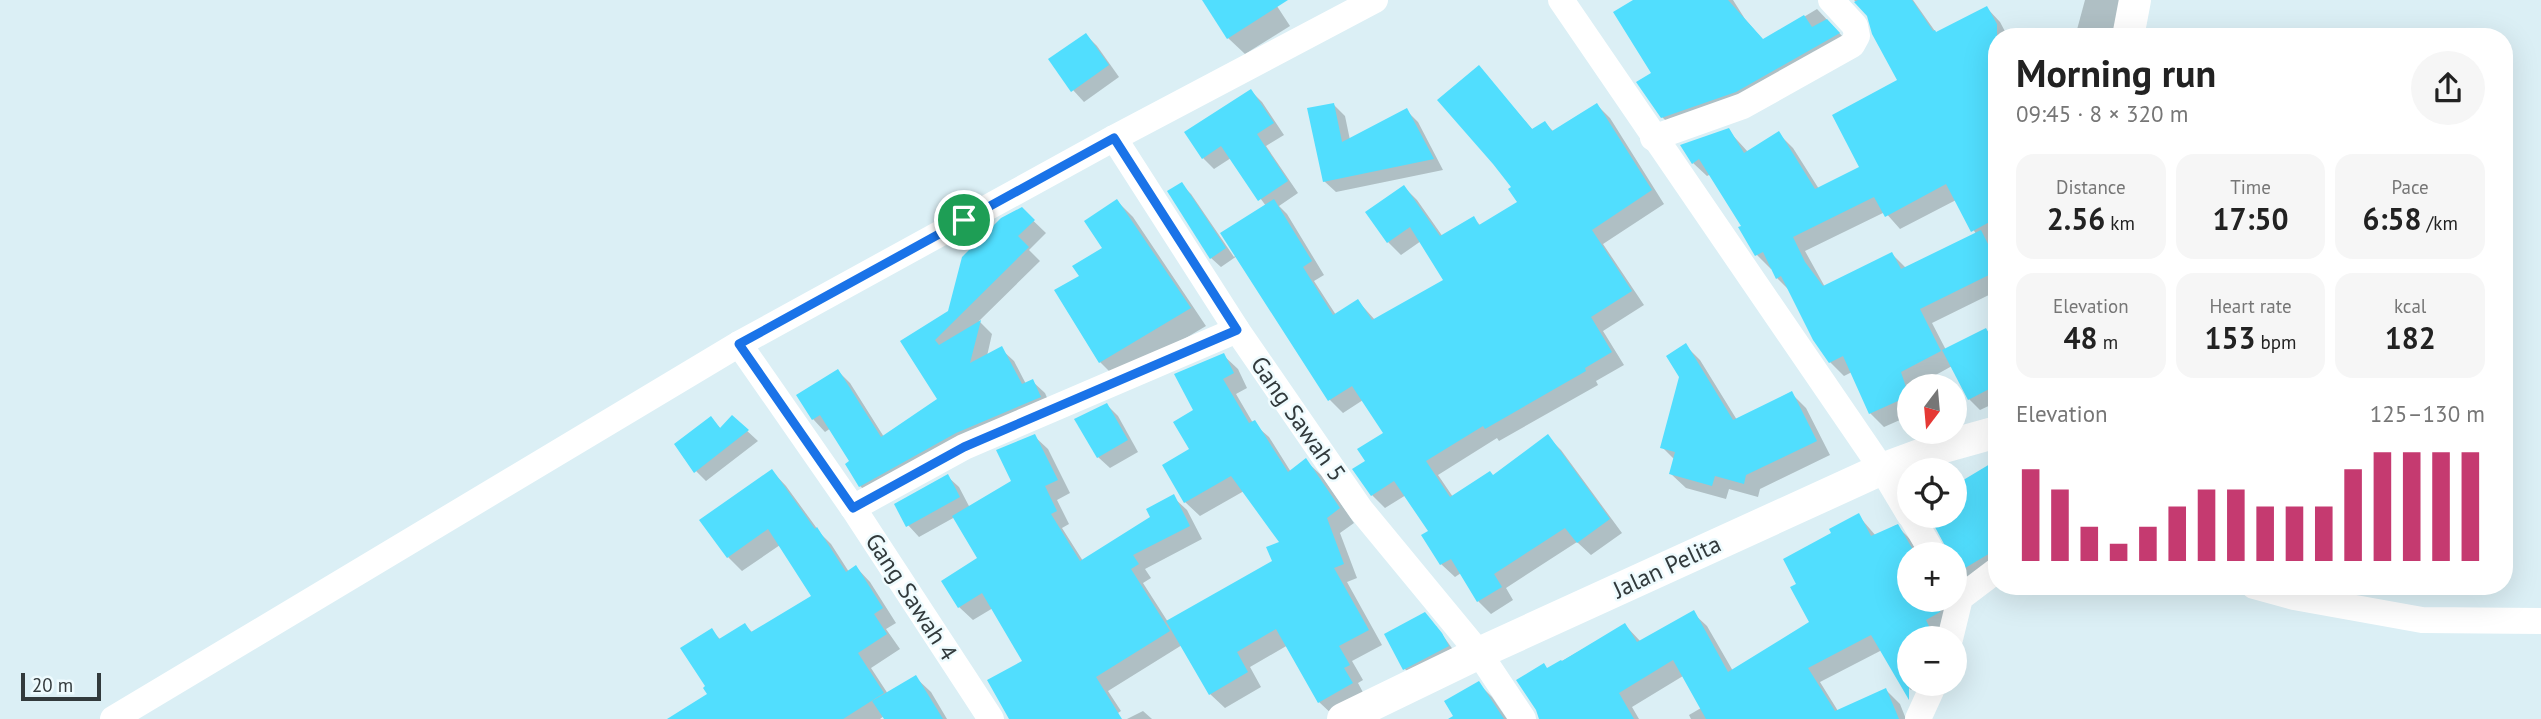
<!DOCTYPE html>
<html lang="en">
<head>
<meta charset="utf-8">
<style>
  :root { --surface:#fff; --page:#f6f6f6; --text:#222; --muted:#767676; --accent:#c53a70 }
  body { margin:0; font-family:"PT Sans",sans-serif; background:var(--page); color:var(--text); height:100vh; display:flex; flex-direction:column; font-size:26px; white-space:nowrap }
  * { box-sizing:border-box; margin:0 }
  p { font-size:23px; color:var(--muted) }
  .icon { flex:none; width:38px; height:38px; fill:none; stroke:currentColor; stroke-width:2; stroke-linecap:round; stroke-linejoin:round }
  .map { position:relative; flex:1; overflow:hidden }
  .drawer { position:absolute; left:1988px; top:28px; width:525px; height:567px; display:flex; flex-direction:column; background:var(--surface); border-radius:28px; box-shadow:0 7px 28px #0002 }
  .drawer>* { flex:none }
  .needle { width:46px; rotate:196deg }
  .buttons { position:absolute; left:1897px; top:374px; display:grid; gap:14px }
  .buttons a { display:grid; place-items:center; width:70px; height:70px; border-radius:50%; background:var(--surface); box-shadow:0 7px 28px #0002; font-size:35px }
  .scale { position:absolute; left:21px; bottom:18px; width:80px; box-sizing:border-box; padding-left:7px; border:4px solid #323a3c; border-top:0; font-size:19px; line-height:24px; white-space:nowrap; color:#323a3c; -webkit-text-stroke:5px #eefbfe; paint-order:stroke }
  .pin { position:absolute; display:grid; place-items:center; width:60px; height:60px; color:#fff; margin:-30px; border:4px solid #fff; border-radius:50%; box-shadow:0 2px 7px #0007 }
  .round { display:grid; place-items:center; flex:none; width:74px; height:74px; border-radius:37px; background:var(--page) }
  .overview { display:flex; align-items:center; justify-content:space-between; height:119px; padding:0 28px }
  h1 { font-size:38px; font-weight:800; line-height:52px }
  .metrics { display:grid; grid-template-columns:repeat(3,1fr); gap:10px; height:119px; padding:7px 28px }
  .metrics div { display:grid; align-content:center; border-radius:18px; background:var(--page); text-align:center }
  .metrics b { font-size:30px; font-weight:800 }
  .metrics small { font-size:19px; font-weight:400 }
  .metrics p { font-size:19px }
  .chart { height:196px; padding:14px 28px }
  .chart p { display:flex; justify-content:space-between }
  .chart svg { width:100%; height:126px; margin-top:7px; stroke:var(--accent); stroke-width:6 }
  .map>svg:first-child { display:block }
  .shadow { fill:#0003; fill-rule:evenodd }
  .building { fill:#51defe }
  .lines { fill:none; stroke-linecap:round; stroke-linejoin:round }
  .minor { stroke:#fff; stroke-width:26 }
  .tertiary { stroke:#fff; stroke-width:32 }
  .route-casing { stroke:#fff; stroke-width:14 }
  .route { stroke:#1a73e8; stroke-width:9 }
  .labels { text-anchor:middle; stroke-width:5; stroke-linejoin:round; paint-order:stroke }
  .street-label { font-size:24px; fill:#323a3c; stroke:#eefbfe }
</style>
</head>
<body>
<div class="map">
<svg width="2541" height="719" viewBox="0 0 2541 719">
  <rect width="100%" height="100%" fill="#dbeff5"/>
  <!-- shadow -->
  <g class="shadow">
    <polygon points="1204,0 1273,0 1290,26 1245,54 1228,38"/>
    <polygon points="1636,0 1733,0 1745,19 1764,41 1817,9 1857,52 1681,135 1662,117"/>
    <path d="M1854,0H1913L1937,34L1987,8L2000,22L2008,37H1997V239L1991,242L1997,251V291L1932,323L1946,350L1986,330L1997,340V402L1980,410L1969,399L1952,366L1914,387H1909V416L1884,427L1870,413L1852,372L1844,376L1830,362L1789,290L1777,278L1772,268L1771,269L1757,255L1743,226L1711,174L1707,176L1693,163L1728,130L1748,152L1779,134L1793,148L1819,189L1861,168L1900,81L1868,14ZM1956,200L1976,234L1906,268L1892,254L1825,287L1805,251L1885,212L1900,229Z"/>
    <polygon points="2085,0 2129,0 2120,37 2075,37"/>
    <polygon points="1086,35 1097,46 1119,77 1084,102 1073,90"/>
    <polygon points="1479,68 1533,130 1545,123 1554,132 1597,105 1610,118 1664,204 1603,244 1644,305 1603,331 1624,365 1596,381 1598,385 1499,441 1497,438 1438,475 1453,497 1494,476 1548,437 1561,450 1622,533 1591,555 1577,542 1506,588 1513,600 1491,614 1478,601 1461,573 1455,577 1441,564 1430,532 1406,495 1385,508 1372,495 1367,462 1386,433 1363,400 1343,413 1330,400 1237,256 1221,267 1211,258 1181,184 1191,194 1234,257 1236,255 1266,206 1231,158 1214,169 1203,158 1251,91 1262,102 1284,135 1266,146 1298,193 1279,206 1287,214 1324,275 1314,281 1336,315 1358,301 1375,320 1445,281 1421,241 1401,255 1388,242 1404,187 1417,200 1443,237 1474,219 1481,226 1519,203"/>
    <polygon points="1334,105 1345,116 1350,140 1406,110 1418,122 1443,170 1336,192 1324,181"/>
    <polygon points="1117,201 1133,217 1206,326 1117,379 1100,362 1057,291 1081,276 1105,249"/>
    <polygon points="1021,209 1046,233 1029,250 1040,261 979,321 992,334 987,356 1001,349 1014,361 1026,384 1032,381 1045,393 1052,409 873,498 860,486 852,461 831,428 825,432 813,419 798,395 838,371 850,383 884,437 940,400 903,342 950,312"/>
    <polygon points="1686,346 1700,360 1737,420 1792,394 1806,408 1830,455 1760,489 1758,497 1729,489 1726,499 1686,488 1671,474 1675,460 1662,447 1681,377"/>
    <polygon points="1223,355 1238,369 1247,388 1236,394 1253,423 1269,437 1291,472 1306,461 1321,475 1354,523 1340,533 1357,578 1347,582 1382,645 1352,661 1363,680 1358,683 1366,698 1334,716 1319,702 1288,645 1250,667 1261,687 1225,708 1210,694 1182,645 1108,691 1121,711 1109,719 1011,719 1024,662 993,608 973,620 959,607 943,581 980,559 955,517 919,537 908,525 947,476 959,487 970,508 1014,482 1034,436 1048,449 1070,493 1057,500 1069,524 1062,528 1083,561 1153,518 1173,497 1187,510 1202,539 1145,569 1151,578 1143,583 1168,622 1274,562 1282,543 1244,491 1200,516 1185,502 1195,411"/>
    <polygon points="1107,405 1118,416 1138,452 1110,468 1098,457"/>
    <polygon points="732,417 758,441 706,481 696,471 711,418 721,429"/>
    <polygon points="1990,466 1995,471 1997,470 1997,570 1941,639 1909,639 1909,684 1921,684 1911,690 1897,676 1882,650 1820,682 1838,711 1886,690 1900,704 1906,719 1691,719 1689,715 1701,708 1683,676 1632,707 1639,719 1540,719 1548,669 1625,625 1641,642 1693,613 1707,626 1733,671 1811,623 1799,584 1834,534 1858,515 1876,536 1896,525 1910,539 1919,555 1909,555 1909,600 1955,600 1955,484 1957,486"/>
    <polygon points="772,471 786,486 821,534 831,544 849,572 856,567 870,582 896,623 886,629 900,649 871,668 888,694 915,677 931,692 947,719 886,719 884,716 880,719 670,719 709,695 712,631 721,640 745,625 753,633 813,597 780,545 742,571 728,557"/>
    <polygon points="1436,626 1459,658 1416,680 1404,668"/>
    <polygon points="1478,683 1492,697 1507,719 1455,719"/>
    <polygon points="1143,711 1152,719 1127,719"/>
  </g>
  <!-- building -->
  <g class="building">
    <polygon points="1202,0 1288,0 1227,39"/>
    <polygon points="1633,0 1728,0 1763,39 1804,15 1812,27 1827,19 1840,33 1736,92 1661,118 1636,82 1651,73 1613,12"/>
    <polygon points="1858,0 1912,0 1933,31 1935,30 1936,32 1987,6 1997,24 1997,218 1971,232 1946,184 1885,217 1874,197 1793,237 1805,262 1823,286 1892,252 1901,269 1981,230 1997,262 1997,271 1920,309 1941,351 1901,372 1909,396 1869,414 1843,356 1829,363 1813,340 1781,276 1776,279 1763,252 1755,256 1738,227 1741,226 1699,159 1692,164 1680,145 1729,128 1744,153 1779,131 1815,189 1859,167 1832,115 1897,80 1872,34 1867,16 1854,2"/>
    <polygon points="1086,33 1109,65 1071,92 1048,59"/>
    <polygon points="1479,65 1532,129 1545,121 1552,131 1597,103 1652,190 1592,230 1632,291 1591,317 1612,352 1585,368 1586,371 1485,429 1483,426 1426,461 1450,497 1490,471 1493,475 1548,434 1610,519 1577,543 1565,528 1494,574 1502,587 1477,602 1451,559 1440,565 1421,535 1428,531 1394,481 1371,496 1352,469 1365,461 1357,449 1383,433 1352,386 1328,401 1220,233 1274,199 1312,261 1303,267 1333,315 1358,299 1372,320 1443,280 1410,227 1387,243 1365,212 1404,185 1440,236 1474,216 1479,225 1517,202 1508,189 1511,187 1493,164 1437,100"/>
    <polygon points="1251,89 1274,123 1257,134 1288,181 1258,201 1221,146 1202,159 1184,132"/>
    <polygon points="1334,103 1342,142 1407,108 1434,159 1323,182 1307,108"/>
    <polygon points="1182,182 1226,248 1210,259 1167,191"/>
    <polygon points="1117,199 1191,308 1099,363 1054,290 1079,276 1072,266 1102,248 1084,221"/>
    <polygon points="1022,207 1035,220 1018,236 1029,247 935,340 939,345 981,320 970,363 1002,346 1022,384 1033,379 1041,397 956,433 859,487 845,464 849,461 820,415 812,420 796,395 838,369 881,437 937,399 900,341 948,311 962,257 1001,218"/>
    <polygon points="1986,328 1997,348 1997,385 1968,400 1942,350"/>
    <polygon points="1686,343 1733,420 1792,391 1817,441 1746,475 1744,484 1715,476 1712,486 1669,474 1675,452 1660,448 1679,377 1666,356"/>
    <polygon points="1224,353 1234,373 1223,379 1249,423 1255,420 1288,472 1306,458 1340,508 1327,518 1344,564 1334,568 1369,630 1339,646 1350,665 1344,668 1353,683 1318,703 1276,629 1237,652 1248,672 1209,695 1166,621 1272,561 1266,547 1279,542 1231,476 1184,503 1162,465 1189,449 1173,422 1193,410 1174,374"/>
    <polygon points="1107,403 1128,440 1097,458 1074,419"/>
    <polygon points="732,415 749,430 694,473 674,444 711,416 720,428"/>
    <polygon points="1035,434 1058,480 1045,486 1057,511 1051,514 1080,561 1150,517 1146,509 1174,494 1190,526 1133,555 1139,564 1131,569 1170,631 1096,677 1122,719 1009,719 987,680 1022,661 982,593 958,608 941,581 977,558 952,516 1011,481 996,450"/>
    <polygon points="1990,464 1997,475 1997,549 1955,574 1955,555 1950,555 1929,516 1955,516 1955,485"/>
    <polygon points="772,469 815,529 817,527 846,572 856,565 883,608 874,614 887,634 858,653 884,693 843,719 667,719 707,694 703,688 705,686 680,648 712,628 719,639 745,623 751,632 811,596 768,529 727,558 699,520"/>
    <polygon points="948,474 960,497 906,527 894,504"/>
    <polygon points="1859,513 1871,536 1898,524 1916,555 1909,555 1909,600 1943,600 1940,612 1926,620 1935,639 1909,639 1909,700 1871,635 1808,668 1835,711 1886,688 1899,719 1706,719 1673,660 1619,693 1634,719 1539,719 1536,710 1516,680 1544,663 1547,668 1561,660 1562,661 1625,623 1637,642 1694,610 1728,672 1809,622 1790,587 1796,584 1783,559 1831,533 1829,529"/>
    <polygon points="1425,612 1442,633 1449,646 1403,670 1384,634"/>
    <polygon points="916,675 943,719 884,719 872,701"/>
    <polygon points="1479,681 1504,719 1448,719 1453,716 1444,701"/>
  </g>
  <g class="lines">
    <!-- minor -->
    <g class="minor">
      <polyline points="1375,0 1114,138 1237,330 1361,510 1479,653 1523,719"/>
      <polyline points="1561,0 1882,469 1909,514"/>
      <polyline points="1653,138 1743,106 1852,45 1857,36 1855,26 1831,0"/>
      <polyline points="853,508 964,447 1237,330"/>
      <polyline points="1911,516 1934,555"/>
      <polyline points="2254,586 2294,597 2422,620 2541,621"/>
      <polyline points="1950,639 1960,598 1997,570"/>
      <polyline points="113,719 739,344"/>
      <polyline points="991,719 853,508 739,344 1114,138"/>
      <polyline points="1918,719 1934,684"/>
    </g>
    <!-- tertiary -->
    <g class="tertiary">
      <polyline points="2128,37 2135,0"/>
      <polyline points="1343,719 1479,653 1882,469 1936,449 1997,432"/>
    </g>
  </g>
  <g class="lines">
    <!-- route casing -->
    <g class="route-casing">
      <polygon id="route" points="1114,138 1237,330 964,447 853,508 739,344"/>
    </g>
    <!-- route -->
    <use href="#route" class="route"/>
  </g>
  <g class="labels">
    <!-- street labels -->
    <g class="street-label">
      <text transform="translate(1298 419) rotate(55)" y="8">Gang Sawah 5</text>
      <text transform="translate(1667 567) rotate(-25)" y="8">Jalan Pelita</text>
      <text transform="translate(911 597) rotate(57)" y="8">Gang Sawah 4</text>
    </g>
  </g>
</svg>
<div class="buttons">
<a><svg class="needle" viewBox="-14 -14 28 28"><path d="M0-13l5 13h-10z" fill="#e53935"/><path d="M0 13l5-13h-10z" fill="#767676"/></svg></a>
<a><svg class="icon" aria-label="locate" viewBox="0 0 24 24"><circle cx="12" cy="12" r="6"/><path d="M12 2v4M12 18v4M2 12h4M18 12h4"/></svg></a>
<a>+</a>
<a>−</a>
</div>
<div class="scale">20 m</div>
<div class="pin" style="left:964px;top:220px;background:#1e9e55"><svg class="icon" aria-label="arrive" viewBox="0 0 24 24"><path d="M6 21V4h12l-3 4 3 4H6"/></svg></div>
<section class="drawer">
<div class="overview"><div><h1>Morning run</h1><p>09:45 · 8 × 320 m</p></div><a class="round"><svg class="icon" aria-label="share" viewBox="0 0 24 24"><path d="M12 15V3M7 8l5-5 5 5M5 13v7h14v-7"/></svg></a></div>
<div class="metrics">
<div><p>Distance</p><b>2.56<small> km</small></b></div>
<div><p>Time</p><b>17:50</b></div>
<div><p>Pace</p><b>6:58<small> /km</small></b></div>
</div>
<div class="metrics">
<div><p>Elevation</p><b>48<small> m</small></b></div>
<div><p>Heart rate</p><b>153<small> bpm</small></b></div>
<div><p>kcal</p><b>182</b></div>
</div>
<div class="chart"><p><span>Elevation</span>125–130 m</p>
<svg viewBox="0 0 160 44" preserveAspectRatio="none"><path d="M5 44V12M15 44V19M25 44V32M35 44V38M45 44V32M55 44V25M65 44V19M75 44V19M85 44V25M95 44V25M105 44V25M115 44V12M125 44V6M135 44V6M145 44V6M155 44V6"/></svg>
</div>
</section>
</div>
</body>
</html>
